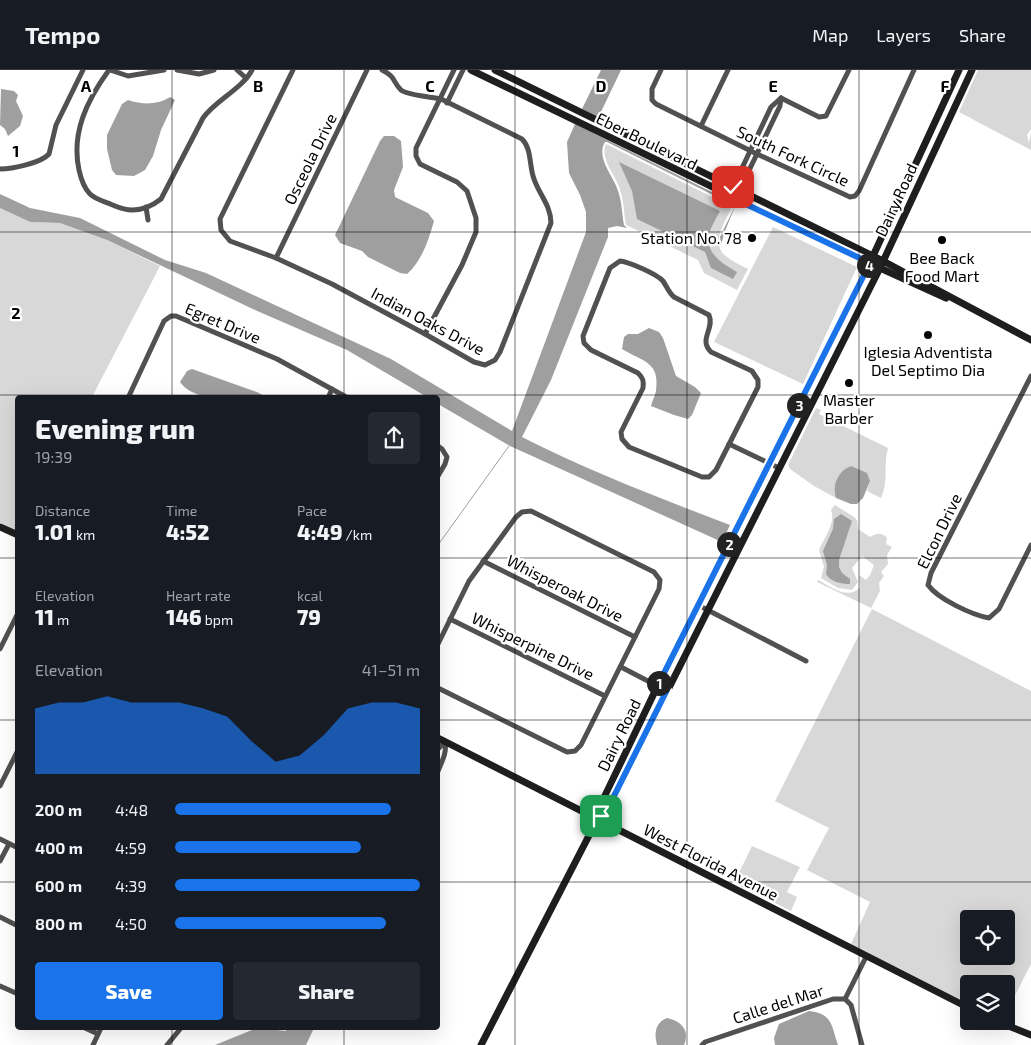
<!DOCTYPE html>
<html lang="en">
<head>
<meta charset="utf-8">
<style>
  :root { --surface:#171b24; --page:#242831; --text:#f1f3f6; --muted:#9ea1a6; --line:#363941; --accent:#1a73e8 }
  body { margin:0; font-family:"Exo 2",sans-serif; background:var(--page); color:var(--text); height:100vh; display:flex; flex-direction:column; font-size:19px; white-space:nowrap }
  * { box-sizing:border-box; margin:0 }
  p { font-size:16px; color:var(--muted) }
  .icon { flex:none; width:28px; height:28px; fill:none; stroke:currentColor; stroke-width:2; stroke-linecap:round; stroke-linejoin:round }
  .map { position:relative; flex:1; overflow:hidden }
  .details { position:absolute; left:15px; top:325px; width:425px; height:635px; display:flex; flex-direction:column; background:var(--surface); border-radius:5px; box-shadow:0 5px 20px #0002 }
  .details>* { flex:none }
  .buttons { position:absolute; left:960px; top:840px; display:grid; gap:10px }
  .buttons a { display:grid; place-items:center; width:55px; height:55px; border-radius:5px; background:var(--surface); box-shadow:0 5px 20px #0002; font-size:25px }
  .pin { position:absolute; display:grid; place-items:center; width:42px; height:42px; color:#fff; margin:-21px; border-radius:10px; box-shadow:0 2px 8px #0006 }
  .km { position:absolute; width:25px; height:25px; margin:-12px; border-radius:50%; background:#222; color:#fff; font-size:14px; line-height:25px; text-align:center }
  .round { display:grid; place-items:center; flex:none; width:52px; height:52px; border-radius:5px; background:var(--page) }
  .head { display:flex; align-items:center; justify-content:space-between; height:85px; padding:0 20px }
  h1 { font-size:28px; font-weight:800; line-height:38px }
  .metrics { display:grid; grid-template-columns:repeat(3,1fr); gap:8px; height:85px; padding:5px 20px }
  .metrics div { display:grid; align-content:center }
  .metrics b { font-size:21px; font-weight:800 }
  .metrics small { font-size:14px; font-weight:400 }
  .metrics p { font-size:14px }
  .chart { height:140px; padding:10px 20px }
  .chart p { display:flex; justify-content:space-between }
  .chart svg { width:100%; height:90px; margin-top:5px; fill:var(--accent); opacity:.7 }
  .cta { display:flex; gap:10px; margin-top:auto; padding:10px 20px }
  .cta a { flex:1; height:58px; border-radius:5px; background:var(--accent); color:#fff; font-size:20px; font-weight:800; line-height:58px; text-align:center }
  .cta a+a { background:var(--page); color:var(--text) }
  ul { padding:0 20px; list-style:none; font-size:16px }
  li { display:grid; grid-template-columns:80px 60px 1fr; align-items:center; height:38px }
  li i { height:12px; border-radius:6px; background:var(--accent) }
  header { display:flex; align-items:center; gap:30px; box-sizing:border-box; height:70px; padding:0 25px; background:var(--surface); border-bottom:1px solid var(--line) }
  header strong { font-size:24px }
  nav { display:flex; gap:28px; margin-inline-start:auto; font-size:18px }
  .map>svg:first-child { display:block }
  .green { fill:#d8d8d8; fill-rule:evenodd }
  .water { fill:#9f9f9f }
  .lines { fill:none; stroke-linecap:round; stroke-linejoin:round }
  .stream { stroke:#9f9f9f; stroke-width:1 }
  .street { stroke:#515151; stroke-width:5 }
  .secondary { stroke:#1e1e1e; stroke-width:7 }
  .route-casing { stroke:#fff; stroke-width:10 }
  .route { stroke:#1a73e8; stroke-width:6 }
  .grid { fill:none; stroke:#000; stroke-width:1; stroke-opacity:0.55 }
  .poi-dot { fill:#000; stroke:#fff; stroke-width:2 }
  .labels { text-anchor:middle; stroke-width:4.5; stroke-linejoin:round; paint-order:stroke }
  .street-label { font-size:16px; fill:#000; stroke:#fff }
  .poi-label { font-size:16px; fill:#000; stroke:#fff }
  .grid-label { font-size:16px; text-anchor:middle; font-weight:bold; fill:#000; stroke:#fff; stroke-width:4.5; stroke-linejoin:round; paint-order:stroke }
</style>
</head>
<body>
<header>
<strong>Tempo</strong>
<nav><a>Map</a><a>Layers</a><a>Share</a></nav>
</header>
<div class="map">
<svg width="1031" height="975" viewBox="0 0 1031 975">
  <rect width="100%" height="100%" fill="#fff"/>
  <!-- green -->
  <g class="green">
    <polygon points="978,0 1031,0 1031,59 1027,65 1029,73 1031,61 1031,80 959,42"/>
    <path d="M606,74L732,137C725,152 709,174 727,187C733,192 741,195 748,199L737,220L704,203L698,190L626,155C624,144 624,133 621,123C618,107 599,90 606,74Z"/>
    <polygon points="0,138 30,152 60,153 107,170 160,196 92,327 18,328 17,462 0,453"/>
    <polygon points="773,157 857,197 803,314 714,272"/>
    <path d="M816,338L821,340L819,344L888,378C883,395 889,411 881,428L869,422L867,420L870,411L851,396C839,400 831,415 836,428L814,416L790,399L788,395Z"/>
    <path d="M835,435L854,447L857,450L858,459L870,467C876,463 882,462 887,468L886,474L892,477L887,485L888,494L881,502L884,506L879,513L880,521L871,538L817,512L818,510C830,516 848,531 860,517L859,505L866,510L870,505L874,495L862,486L852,498L858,512L852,520L838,518L821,508L824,497L819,480C824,468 836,453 831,440Z"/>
    <path d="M872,539L1031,621V894L1006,943V914H969V934L851,874L870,832L807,800L829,758L775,731ZM969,849H1006V886H969Z"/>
    <polygon points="752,776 800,797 787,822 797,827 791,841 734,813"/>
  </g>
  <!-- water -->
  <g class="water">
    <polygon points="601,0 621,0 600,44 600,47 605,51 582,39"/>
    <polygon points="1,19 14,21 18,25 16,31 23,46 20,56 8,66 5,59 0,55"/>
    <path d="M170,27L175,30L161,60L153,86L145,100L134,106L116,105L112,100L107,79V65L122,34L128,30C143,35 157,35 170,27Z"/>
    <path d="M575,54L736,134L725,161L721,175L720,167L734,138L733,135L607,72H605C595,89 615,107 619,124C622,134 622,145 624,155L627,158L617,156L608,158V167L551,310L522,367C589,401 659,428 730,455L722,472L510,376L438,334V328L427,327L347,280L255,240L107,170L60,153L30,152L0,138V124L30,138L80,148L165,190L206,203L391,289L512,361L586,162V142L580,125L569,103L567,72Z"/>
    <path d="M384,66H394L401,71L403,97L394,120L395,127L428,143L434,151C429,169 422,191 407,204L400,203L368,187L362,181L340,173L335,165L380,71Z"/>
    <path d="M619,92L720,141C716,148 712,156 709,163C704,183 723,194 737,202L733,209L711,198L705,182L637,149L632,121Z"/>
    <path d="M649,258L659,262L663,268L676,306L695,317L701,323L692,345L688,349L674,345L651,336C652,331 655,326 656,321C660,291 643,292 622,279L624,267L628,264H638Z"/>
    <path d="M192,299L257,322L266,327C241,328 197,335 180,312L187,301Z"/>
    <path d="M851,396L867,403L870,411L863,428L857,434H851L836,428C831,415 839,400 851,396Z"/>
    <path d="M841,444L852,451L839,490V497L842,503L850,509V514C841,514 831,512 826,504L827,495L823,481L833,459L834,449Z"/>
    <path d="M809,941C833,944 831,955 838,975H775L774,968L779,954Z"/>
    <path d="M667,948C682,951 690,961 684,975H657C654,963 655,953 667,948Z"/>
    <polygon points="259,958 286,961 285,958 314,958 306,975 215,975 252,960"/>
  </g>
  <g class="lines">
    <!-- stream -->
    <polyline class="stream" points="438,475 509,376"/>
    <!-- street -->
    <g class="street">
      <path d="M109,0C87,30 71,63 79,100C81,109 84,118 90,124C96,130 107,132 115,136C131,143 147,140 161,129L203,48C216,30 242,19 252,0"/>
      <polyline points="110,0 128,6 164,0"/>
      <polyline points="177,0 199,4 214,0"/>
      <polyline points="237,0 246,8"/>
      <path d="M293,0L220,149L221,160L230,171L276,188L332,214L425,264L474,292L485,295L495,290L500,282L551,153C551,136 539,124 534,109C529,96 532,79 522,69L441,29C432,27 406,25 401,20C392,11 396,7 382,0"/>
      <polyline points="661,0 652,19 652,30 656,34 757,84 850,127 855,126 859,121 914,0"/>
      <polyline points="781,28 819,47 826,46 849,0"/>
      <polyline points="447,33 463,0"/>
      <polyline points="701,56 728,0"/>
      <path d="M0,99C12,99 41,93 49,84L56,55L83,0"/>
      <polyline points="737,122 742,115 780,36 781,28"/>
      <polyline points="733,128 733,117 771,37 781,28"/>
      <polyline points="146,137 148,150"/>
      <polyline points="276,188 367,0"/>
      <path d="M620,191C629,192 657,204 663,211C667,217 669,223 674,227L709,245C715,259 698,269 711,282L752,301L758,310V317L716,400L709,407H702L629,377L622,369L621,362L643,318C644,311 643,308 638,303L591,280L584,273L583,266L610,198Z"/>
      <polyline points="425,264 462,195 476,162 476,148 467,121 457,112 420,94 416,86 416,78 454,0"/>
      <path d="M1031,306L931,503L928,515C938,529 972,545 989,548L999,539L1031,475"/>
      <polyline points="128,328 164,251 171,246 176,246 277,289 348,328"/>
      <polyline points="328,328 332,319"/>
      <polyline points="729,374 779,398"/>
      <polyline points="438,376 442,379 447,387 445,394 438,406"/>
      <polyline points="483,491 635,567"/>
      <polyline points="698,535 806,591"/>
      <polyline points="450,549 605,626"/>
      <polyline points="438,574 469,511 516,447 522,442 531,441 654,502 660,510 659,519 581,675 575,681 567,682 438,618"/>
      <polyline points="0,579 18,543"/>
      <polyline points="621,597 667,621"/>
      <polyline points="438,679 445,672"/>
      <path d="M438,701C442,691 447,683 445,672"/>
      <polyline points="0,716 18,680"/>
      <polyline points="0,769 18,778"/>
      <polyline points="0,791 9,774"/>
      <polyline points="0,847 18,856"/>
      <polyline points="0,916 18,924"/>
      <polyline points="845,929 866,887"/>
      <polyline points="85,958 98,964"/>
      <polyline points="93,975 101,958"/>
      <polyline points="167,975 181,958"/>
      <polyline points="702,975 705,972 833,929 845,929 851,935 862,975"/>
    </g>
    <!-- secondary -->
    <g class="secondary">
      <polyline points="471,0 880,198 946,228"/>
      <polyline points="495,0 883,191 1031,270"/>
      <polyline points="0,457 18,465"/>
      <polyline points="438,668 969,938"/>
      <polyline points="597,750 608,739 880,198 972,0"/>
      <polyline points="996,951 1031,965"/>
      <polyline points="481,975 597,750 601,734 658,615 873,186 959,0"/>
    </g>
  </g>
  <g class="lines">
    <!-- route casing -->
    <g class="route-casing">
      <polyline id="route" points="601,746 608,738 667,620 658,615 870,193 733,128 733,117"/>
    </g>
    <!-- route -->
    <use href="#route" class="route"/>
  </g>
  <!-- grid -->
  <path class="grid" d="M172,0V328M344,0V328M515,0V975M687,0V975M859,0V975M0,162H1031M0,325H1031M0,488H18M438,488H1031M0,650H18M438,650H1031M0,812H18M438,812H1031M172,958V975M344,958V975"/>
  <!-- markers -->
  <g class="poi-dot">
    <circle cx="752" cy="168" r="5"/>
    <circle cx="942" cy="170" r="5"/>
    <circle cx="928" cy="265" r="5"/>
    <circle cx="849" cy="313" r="5"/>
  </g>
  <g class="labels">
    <!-- street labels -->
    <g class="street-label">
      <text transform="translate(647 71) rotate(26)" y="6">Eber Boulevard</text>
      <text transform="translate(793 86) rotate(25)" y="6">South Fork Circle</text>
      <text transform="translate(310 89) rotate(-64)" y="6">Osceola Drive</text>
      <text transform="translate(896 130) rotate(-65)" y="6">Dairy Road</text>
      <text transform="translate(428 251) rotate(28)" y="6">Indian Oaks Drive</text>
      <text transform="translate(223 253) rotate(23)" y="6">Egret Drive</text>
      <text transform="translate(939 461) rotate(-64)" y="6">Elcon Drive</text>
      <text transform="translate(565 518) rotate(27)" y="6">Whisperoak Drive</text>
      <text transform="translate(533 576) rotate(26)" y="6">Whisperpine Drive</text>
      <text transform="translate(619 665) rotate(-64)" y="6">Dairy Road</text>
      <text transform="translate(711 792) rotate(27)" y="6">West Florida Avenue</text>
      <text transform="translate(778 934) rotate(-18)" y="6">Calle del Mar</text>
    </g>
    <!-- poi labels -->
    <g class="poi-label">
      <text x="742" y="174" text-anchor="end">Station No. 78</text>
      <text x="942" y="194">Bee Back<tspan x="942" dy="18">Food Mart</tspan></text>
      <text x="928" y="288">Iglesia Adventista<tspan x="928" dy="18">Del Septimo Dia</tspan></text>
      <text x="849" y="336">Master<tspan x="849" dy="18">Barber</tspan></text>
    </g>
  </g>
  <g class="grid-label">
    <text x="86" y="22">A</text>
    <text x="258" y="22">B</text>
    <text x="430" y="22">C</text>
    <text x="601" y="22">D</text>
    <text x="773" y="22">E</text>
    <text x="945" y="22">F</text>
    <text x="16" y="87">1</text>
    <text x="16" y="249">2</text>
  </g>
</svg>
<div class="buttons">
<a><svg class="icon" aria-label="locate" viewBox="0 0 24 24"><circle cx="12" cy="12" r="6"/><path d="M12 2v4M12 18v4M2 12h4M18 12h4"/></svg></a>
<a><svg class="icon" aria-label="layers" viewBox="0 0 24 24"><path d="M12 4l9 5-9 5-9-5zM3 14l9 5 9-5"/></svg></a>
</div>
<div class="pin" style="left:601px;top:746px;background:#1e9e55"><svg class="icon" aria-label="arrive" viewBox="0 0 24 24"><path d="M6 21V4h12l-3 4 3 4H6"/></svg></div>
<div class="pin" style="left:733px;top:117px;background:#d93025"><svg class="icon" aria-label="check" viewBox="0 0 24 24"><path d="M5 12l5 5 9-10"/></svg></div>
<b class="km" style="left:659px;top:613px">1</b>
<b class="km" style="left:729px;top:474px">2</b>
<b class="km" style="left:799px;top:335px">3</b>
<b class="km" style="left:869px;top:195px">4</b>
<section class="details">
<div class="head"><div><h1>Evening run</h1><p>19:39</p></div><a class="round"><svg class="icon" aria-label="share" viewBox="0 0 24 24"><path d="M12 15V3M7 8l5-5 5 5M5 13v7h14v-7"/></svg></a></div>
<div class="metrics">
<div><p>Distance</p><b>1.01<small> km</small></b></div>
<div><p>Time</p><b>4:52</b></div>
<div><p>Pace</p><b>4:49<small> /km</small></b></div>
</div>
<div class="metrics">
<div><p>Elevation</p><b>11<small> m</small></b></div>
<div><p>Heart rate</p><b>146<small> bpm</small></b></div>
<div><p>kcal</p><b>79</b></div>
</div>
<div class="chart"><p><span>Elevation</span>41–51 m</p>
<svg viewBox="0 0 160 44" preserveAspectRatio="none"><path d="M0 44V12L10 9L20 9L30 6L40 9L50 9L60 9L70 12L80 16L90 28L100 38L110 35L120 25L130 12L140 9L150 9L160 12V44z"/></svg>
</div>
<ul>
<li><b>200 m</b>4:48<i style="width:88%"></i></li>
<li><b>400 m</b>4:59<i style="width:76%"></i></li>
<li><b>600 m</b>4:39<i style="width:100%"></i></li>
<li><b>800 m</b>4:50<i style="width:86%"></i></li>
</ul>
<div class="cta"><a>Save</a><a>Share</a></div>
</section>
</div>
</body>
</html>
